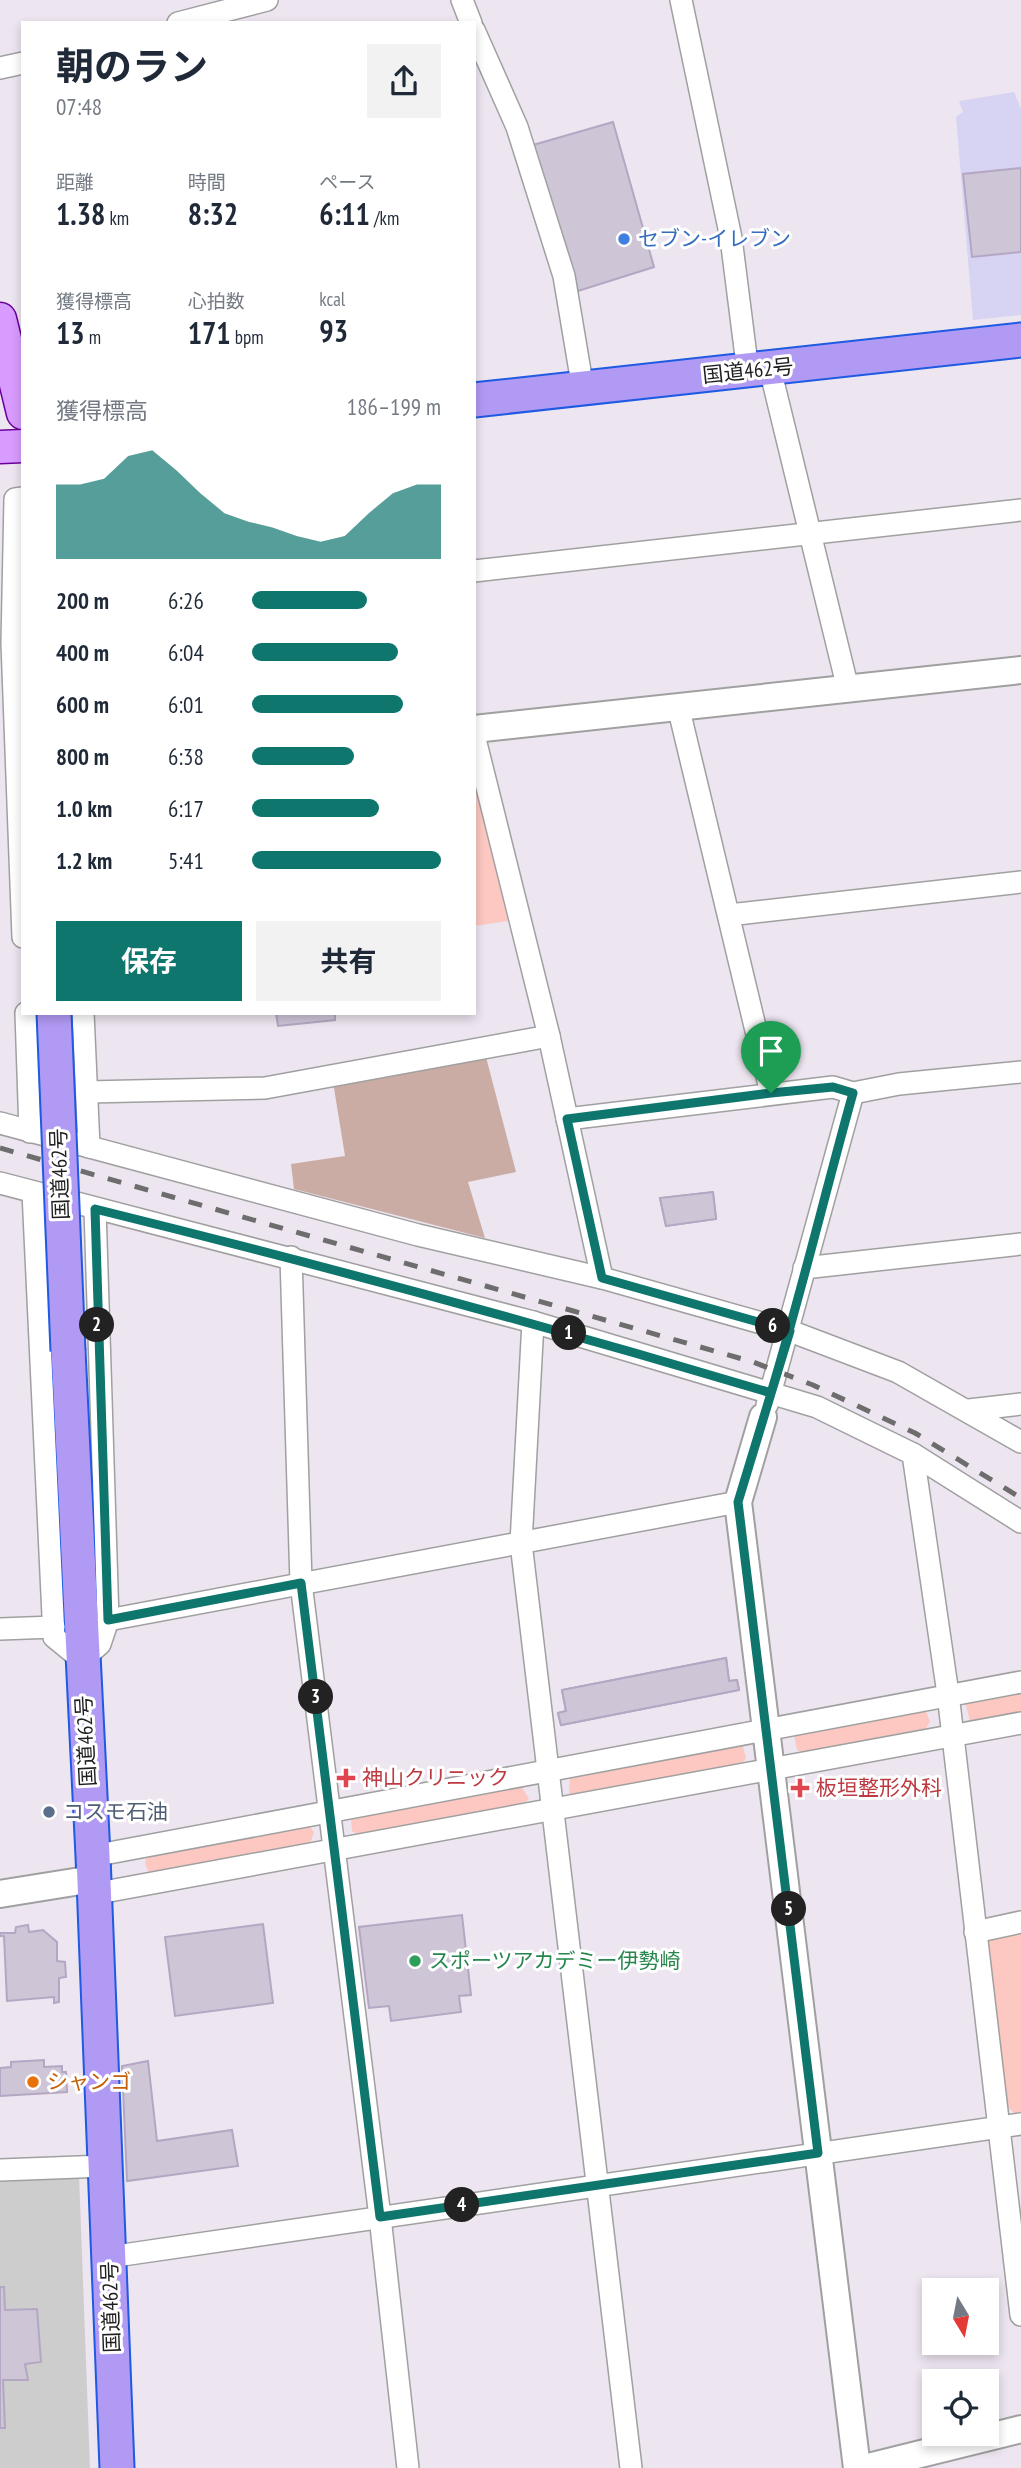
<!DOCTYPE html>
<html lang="ja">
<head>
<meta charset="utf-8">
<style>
  :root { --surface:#fff; --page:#f2f2f3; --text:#1f2937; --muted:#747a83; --accent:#0f766e }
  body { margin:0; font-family:"PT Sans Narrow","Noto Sans JP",sans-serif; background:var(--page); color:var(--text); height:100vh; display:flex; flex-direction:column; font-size:26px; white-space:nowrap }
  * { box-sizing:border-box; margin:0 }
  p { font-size:23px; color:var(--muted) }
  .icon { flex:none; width:38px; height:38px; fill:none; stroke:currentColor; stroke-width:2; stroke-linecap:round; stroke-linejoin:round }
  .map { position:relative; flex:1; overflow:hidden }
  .panel { position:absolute; left:21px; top:21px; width:455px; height:994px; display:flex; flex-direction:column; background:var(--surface); border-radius:0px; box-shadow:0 4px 10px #0003 }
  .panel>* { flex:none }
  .needle { width:46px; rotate:170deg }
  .controls { position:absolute; left:922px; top:2278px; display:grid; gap:14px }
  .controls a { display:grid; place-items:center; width:77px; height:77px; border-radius:0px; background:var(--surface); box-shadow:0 4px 10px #0003; font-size:35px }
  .pin { position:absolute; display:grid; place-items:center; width:60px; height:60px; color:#fff; margin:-72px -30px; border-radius:50% 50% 50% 0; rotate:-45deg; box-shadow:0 0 7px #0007 }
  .pin .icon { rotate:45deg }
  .km { position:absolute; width:35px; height:35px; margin:-18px; border-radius:50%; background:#222; color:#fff; font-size:19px; line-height:35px; text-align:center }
  .round { display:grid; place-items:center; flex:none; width:74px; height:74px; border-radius:0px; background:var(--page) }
  .head { display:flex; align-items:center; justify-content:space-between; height:119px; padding:0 35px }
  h1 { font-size:38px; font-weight:700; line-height:52px }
  .figures { display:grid; grid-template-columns:repeat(3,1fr); gap:10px; height:119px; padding:7px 35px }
  .figures div { display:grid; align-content:center }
  .figures b { font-size:30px; font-weight:700 }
  .figures small { font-size:19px; font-weight:400 }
  .figures p { font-size:19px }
  .chart { height:196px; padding:14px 35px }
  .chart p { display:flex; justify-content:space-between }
  .chart svg { width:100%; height:126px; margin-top:7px; fill:var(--accent); opacity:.7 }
  .button { display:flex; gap:14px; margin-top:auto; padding:14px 35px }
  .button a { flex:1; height:80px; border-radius:0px; background:var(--accent); color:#fff; font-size:28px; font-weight:700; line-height:80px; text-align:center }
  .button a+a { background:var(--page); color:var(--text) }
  ul { padding:0 35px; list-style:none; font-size:23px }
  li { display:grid; grid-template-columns:112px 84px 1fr; align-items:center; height:52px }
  li i { height:18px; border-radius:9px; background:var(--accent) }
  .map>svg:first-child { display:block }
  .commercial { fill:#d6d4f2 }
  .religious { fill:#cdcdcd }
  .cemetery { fill:#caaca5 }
  .park { fill:#fcc8c1 }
  .building { fill:#cec5d7; stroke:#b4a7c3; stroke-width:2 }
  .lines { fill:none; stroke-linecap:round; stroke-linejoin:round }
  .minor-casing { stroke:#a0a0a0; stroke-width:24 }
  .tertiary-casing { stroke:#a0a0a0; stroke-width:30 }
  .primary-casing { stroke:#6d009a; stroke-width:35 }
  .trunk-casing { stroke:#1e5ae2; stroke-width:37 }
  .minor { stroke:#fff; stroke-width:21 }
  .tertiary { stroke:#fff; stroke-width:26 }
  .primary { stroke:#d89bff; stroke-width:32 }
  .trunk { stroke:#b19af4; stroke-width:33 }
  .rail { stroke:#6d6d6d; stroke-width:5; stroke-dasharray:14 14; stroke-linecap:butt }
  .trunk-bridge-casing { stroke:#1e5ae2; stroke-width:37; stroke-linecap:butt }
  .trunk-bridge { stroke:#b19af4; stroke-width:33 }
  .route-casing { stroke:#fff; stroke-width:14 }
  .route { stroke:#0f766e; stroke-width:9 }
  .shop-dot { fill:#3f7fe0; stroke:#fff; stroke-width:2.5 }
  .health-dot { fill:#e0444e; stroke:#fff; stroke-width:2.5 }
  .service-dot { fill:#5c6f8a; stroke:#fff; stroke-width:2.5 }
  .leisure-dot { fill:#2e9e5b; stroke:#fff; stroke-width:2.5 }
  .food-dot { fill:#e8710a; stroke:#fff; stroke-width:2.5 }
  .labels { text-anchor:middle; stroke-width:6; stroke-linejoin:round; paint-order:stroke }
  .shop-label { font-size:21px; fill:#366cbe; stroke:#fff; text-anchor:start }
  .street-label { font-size:21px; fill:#1f1f1f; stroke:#fff }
  .health-label { font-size:21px; fill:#be3a42; stroke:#fff; text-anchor:start }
  .service-label { font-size:21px; fill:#4e5e75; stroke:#fff; text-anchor:start }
  .leisure-label { font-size:21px; fill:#27864d; stroke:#fff; text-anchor:start }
  .food-label { font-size:21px; fill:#c56008; stroke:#fff; text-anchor:start }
</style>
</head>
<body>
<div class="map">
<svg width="1021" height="2468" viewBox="0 0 1021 2468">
  <rect width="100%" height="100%" fill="#ede5f0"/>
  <!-- commercial -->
  <polygon class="commercial" points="1014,92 1021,109 1021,315 973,320 956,117 963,112 959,101"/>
  <!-- religious -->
  <polygon class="religious" points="79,2175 90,2468 0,2468 0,2178"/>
  <!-- cemetery -->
  <polygon class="cemetery" points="486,1057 516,1172 468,1182 485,1238 294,1189 291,1164 345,1156 333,1082"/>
  <!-- park -->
  <g class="park">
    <polygon points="474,782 508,921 474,926"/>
    <polygon points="1021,1688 1021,1714 974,1723 970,1721 965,1702"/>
    <polygon points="919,1707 926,1711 930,1722 924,1731 806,1754 797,1750 794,1734"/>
    <polygon points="738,1743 743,1747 746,1758 740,1766 577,1797 569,1793 570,1775"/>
    <polygon points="519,1782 529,1799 521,1806 359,1835 352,1831 351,1819 360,1811"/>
    <polygon points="299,1822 310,1827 314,1832 311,1841 302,1847 158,1876 148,1871 145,1863 148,1854"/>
    <polygon points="1021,1928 1021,2113 1015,2114 1007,2106 984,1943 990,1935"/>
  </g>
  <!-- building -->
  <g class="building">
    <polygon points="613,122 654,267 578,291 533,145"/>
    <polygon points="1021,168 1021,252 972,257 963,174"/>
    <polygon points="276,1013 335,1013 335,1020 278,1026"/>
    <polygon points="713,1192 716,1219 666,1226 660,1198"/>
    <polygon points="713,1192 716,1219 666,1226 660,1198"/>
    <polygon points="726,1658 729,1681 737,1680 739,1690 561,1725 558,1713 566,1711 562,1690"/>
    <polygon points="726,1658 729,1681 737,1680 739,1690 561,1725 558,1713 566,1711 562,1690"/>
    <polygon points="462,1915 471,1995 459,1996 461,2012 391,2021 389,2006 369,2008 359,1927"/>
    <polygon points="263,1924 273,2003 175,2016 165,1937"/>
    <polygon points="28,1925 29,1932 43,1930 57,1942 57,1961 65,1962 66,1977 59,1978 59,2002 54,2003 54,1997 7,2001 4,1936 0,1936 0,1933 15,1933 16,1927"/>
    <polygon points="44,2060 44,2067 62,2066 62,2072 66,2072 67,2092 0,2096 0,2068 11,2067 11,2062"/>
    <polygon points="148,2061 157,2141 232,2130 238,2166 127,2181 122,2066"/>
    <polygon points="0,2287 4,2287 5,2310 37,2309 41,2362 25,2364 28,2380 3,2380 5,2428 0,2428"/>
  </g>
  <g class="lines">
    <!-- minor casing -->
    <g class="minor-casing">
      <g id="minor">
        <polyline points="462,0 471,23"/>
        <polyline points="681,0 731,238 748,372"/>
        <polyline points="178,23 267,0"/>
        <polyline points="474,30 517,127 564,276 583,389"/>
        <polyline points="0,68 23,63"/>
        <polyline points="770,369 848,689"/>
        <polyline points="23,498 15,499 12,643 23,937"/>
        <polyline points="474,571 1021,510"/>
        <polyline points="678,706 771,1093"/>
        <polyline points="474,735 549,1036 602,1278"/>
        <polyline points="729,915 1021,882"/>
        <polyline points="26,1013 30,1132"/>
        <polyline points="83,1013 89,1147"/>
        <polyline points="88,1092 265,1088 549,1036"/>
        <polyline points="567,1119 833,1087 853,1093 899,1084 1021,1072"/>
        <polyline points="0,1123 418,1235 602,1278 790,1331 898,1372 1021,1442"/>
        <polyline points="0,1183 533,1322 817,1407 913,1454 1021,1522"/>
        <polyline points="33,1192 54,1637 82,1660 100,1644 108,1620 95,1209"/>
        <polyline points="291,1257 301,1583 380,2217 408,2468"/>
        <polyline points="804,1268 1021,1244"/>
        <polyline points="533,1322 521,1543 631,2468"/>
        <polyline points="767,1405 853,1093"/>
        <polyline points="969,1410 1021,1404"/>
        <polyline points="913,1454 948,1694 1021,2315"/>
        <polyline points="108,1620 738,1502"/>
        <polyline points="0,1629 54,1627"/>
        <polyline points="93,1856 1021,1682"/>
        <polyline points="93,1894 1021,1723"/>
        <polyline points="975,1932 1021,1922"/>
        <polyline points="0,2170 105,2166"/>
        <polyline points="109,2257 1021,2124"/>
      </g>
    </g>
    <!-- tertiary casing -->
    <g class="tertiary-casing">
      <g id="tertiary">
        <polyline points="474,729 1021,670"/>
        <polyline points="763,1417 738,1502 857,2468"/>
        <polyline points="0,1894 93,1879"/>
        <polyline points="864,2468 1021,2429"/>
      </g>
    </g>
    <!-- primary casing -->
    <g class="primary-casing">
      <g id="primary">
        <polyline points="0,319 23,413"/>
        <polyline points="0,447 23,446"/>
      </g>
    </g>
    <!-- trunk casing -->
    <g class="trunk-casing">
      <g id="trunk">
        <polyline points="474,400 1021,340"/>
        <polyline points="68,1351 93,1856 117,2468"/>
      </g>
    </g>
    <!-- minor -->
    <use href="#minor" class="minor"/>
    <!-- tertiary -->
    <use href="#tertiary" class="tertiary"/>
    <!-- primary -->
    <use href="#primary" class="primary"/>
    <!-- trunk -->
    <use href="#trunk" class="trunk"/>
    <!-- rail -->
    <polyline class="rail" points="0,1148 753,1362 813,1385 915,1433 1021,1498"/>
    <!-- trunk-bridge casing -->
    <g class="trunk-bridge-casing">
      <polyline id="trunk-bridge" points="54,1013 68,1351"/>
    </g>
    <!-- trunk-bridge -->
    <use href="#trunk-bridge" class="trunk-bridge"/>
  </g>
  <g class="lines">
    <!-- route casing -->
    <g class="route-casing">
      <path id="route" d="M771,1093L833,1087L853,1093C825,1193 801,1294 771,1393C547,1326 322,1265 95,1209L108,1620L301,1583L380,2217L818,2153L738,1502L790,1331L602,1278L567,1119L771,1093"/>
    </g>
    <!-- route -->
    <use href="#route" class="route"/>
  </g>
  <!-- markers -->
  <circle class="shop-dot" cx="624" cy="239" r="7"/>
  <g class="health-dot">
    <path d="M342.5 1767.5h7v7h7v7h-7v7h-7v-7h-7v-7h7z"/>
    <path d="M796.5 1777.5h7v7h7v7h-7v7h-7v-7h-7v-7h7z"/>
  </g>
  <circle class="service-dot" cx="49" cy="1812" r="7"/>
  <circle class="leisure-dot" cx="415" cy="1961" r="7"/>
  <circle class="food-dot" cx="33" cy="2082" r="7"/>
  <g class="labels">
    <!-- shop labels -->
    <g class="shop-label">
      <text x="638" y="246">セブン-イレブン</text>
    </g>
    <!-- street labels -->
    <g class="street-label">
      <text transform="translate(748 371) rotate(-6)" y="7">国道462号</text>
      <text transform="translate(60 1174) rotate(-92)" y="7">国道462号</text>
      <text transform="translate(86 1741) rotate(-93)" y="7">国道462号</text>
      <text transform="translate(111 2307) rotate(-92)" y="7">国道462号</text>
    </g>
    <!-- health labels -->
    <g class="health-label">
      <text x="362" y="1785">神山クリニック</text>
      <text x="816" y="1795">板垣整形外科</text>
    </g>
    <!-- service labels -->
    <g class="service-label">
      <text x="63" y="1819">コスモ石油</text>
    </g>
    <!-- leisure labels -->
    <g class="leisure-label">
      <text x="429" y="1968">スポーツアカデミー伊勢崎</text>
    </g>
    <!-- food labels -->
    <g class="food-label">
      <text x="47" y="2089">シャンゴ</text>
    </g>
  </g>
</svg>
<div class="controls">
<a><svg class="needle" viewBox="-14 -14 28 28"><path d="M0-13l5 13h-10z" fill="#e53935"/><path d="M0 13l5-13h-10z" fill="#747a83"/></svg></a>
<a><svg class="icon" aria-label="locate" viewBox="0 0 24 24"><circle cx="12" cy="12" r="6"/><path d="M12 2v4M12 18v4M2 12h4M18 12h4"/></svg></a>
</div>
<div class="pin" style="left:771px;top:1093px;background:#1e9e55"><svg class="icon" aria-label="arrive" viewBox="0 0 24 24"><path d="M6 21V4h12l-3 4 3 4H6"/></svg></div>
<b class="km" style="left:569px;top:1333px">1</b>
<b class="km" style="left:97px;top:1325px">2</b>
<b class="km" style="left:316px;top:1697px">3</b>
<b class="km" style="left:462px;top:2205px">4</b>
<b class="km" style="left:789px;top:1909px">5</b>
<b class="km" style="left:773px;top:1326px">6</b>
<section class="panel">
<div class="head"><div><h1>朝のラン</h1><p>07:48</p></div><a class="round"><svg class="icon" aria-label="share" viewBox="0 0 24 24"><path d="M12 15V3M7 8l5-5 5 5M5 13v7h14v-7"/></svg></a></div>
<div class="figures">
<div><p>距離</p><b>1.38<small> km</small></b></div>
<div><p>時間</p><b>8:32</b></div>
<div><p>ペース</p><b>6:11<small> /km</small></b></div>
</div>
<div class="figures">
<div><p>獲得標高</p><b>13<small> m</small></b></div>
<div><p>心拍数</p><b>171<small> bpm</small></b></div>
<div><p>kcal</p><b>93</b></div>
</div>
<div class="chart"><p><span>獲得標高</span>186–199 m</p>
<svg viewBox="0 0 160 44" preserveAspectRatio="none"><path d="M0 44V18L10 18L20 16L30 8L40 6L50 13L60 21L70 28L80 31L90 33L100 36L110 38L120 36L130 28L140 21L150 18L160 18V44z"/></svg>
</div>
<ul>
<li><b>200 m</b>6:26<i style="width:61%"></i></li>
<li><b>400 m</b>6:04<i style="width:77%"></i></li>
<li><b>600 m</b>6:01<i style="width:80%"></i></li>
<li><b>800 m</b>6:38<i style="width:54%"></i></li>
<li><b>1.0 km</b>6:17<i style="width:67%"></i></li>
<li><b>1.2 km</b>5:41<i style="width:100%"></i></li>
</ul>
<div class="button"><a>保存</a><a>共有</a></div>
</section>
</div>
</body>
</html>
